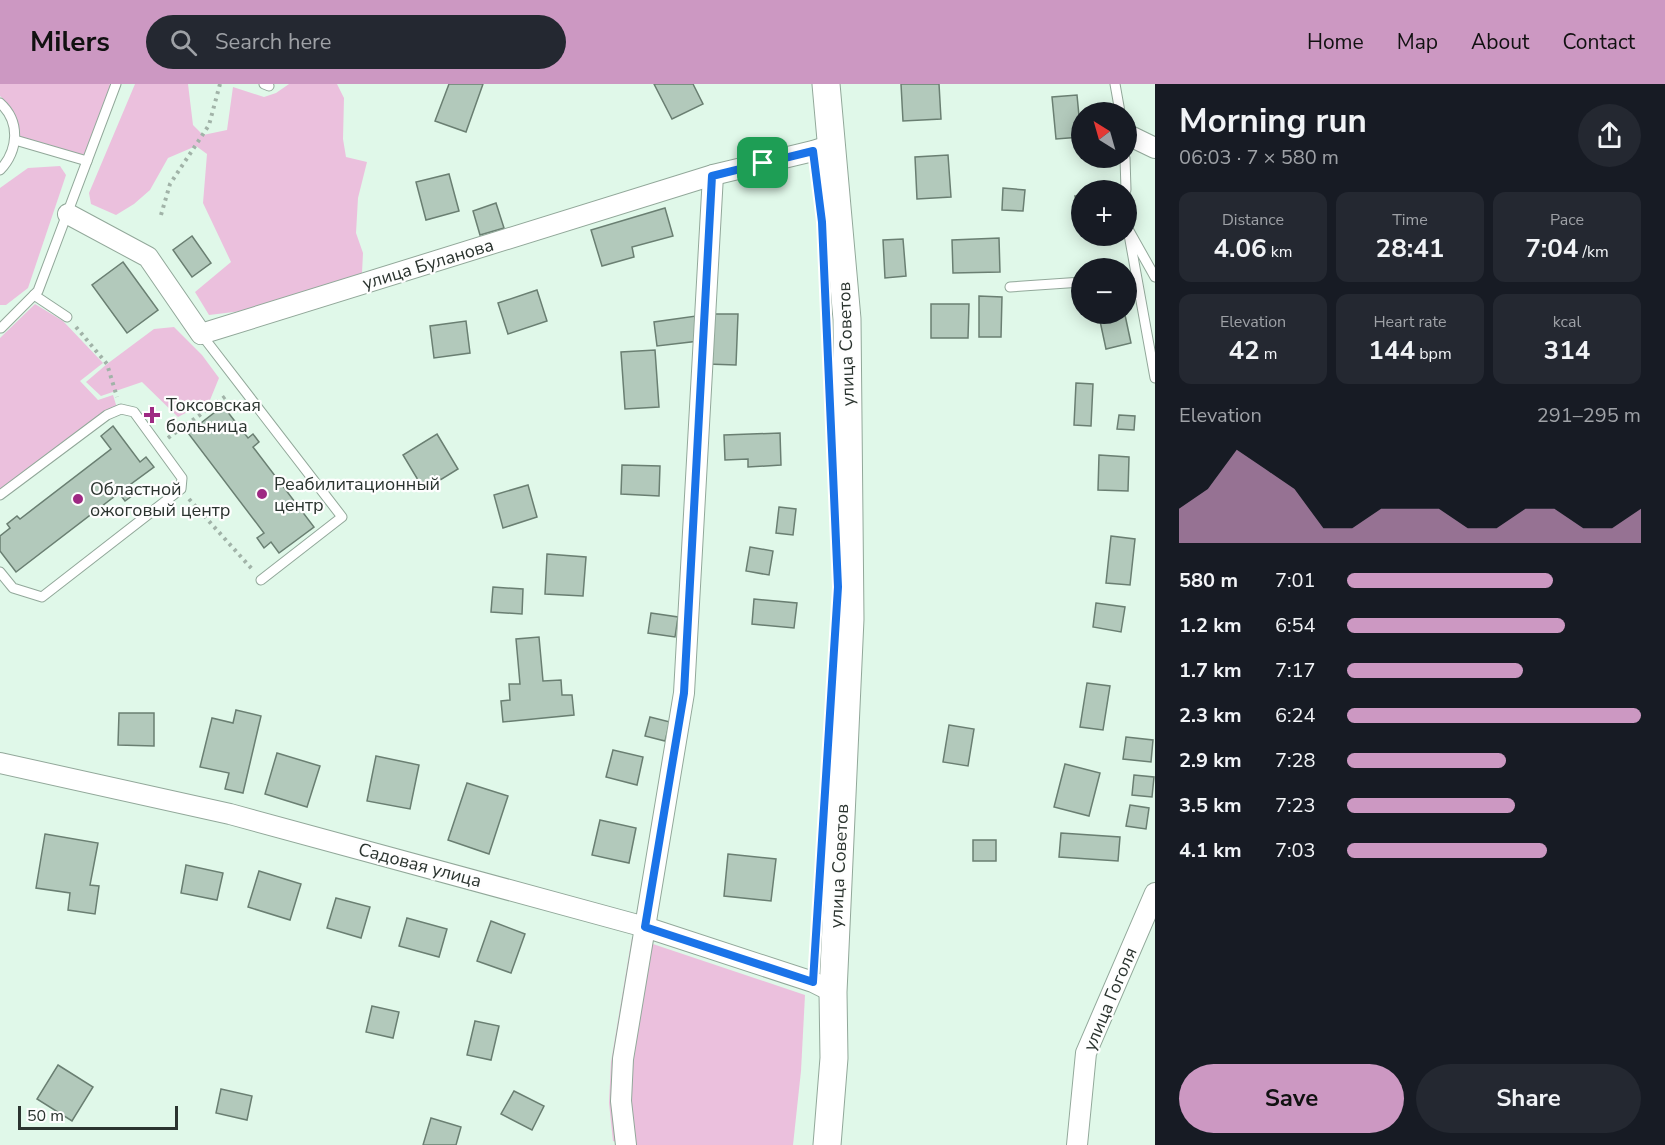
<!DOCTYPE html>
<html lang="en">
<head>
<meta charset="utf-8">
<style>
  :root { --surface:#171b24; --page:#242831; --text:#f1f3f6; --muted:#9ea1a6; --accent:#cc98c2 }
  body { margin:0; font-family:"Nunito Sans",sans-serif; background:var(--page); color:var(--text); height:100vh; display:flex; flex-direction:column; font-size:22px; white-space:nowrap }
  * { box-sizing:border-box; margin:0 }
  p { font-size:20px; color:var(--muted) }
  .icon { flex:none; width:33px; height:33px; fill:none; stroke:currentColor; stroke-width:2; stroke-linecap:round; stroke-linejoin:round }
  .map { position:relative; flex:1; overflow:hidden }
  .side { display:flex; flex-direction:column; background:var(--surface); width:510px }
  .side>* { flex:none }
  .needle { width:39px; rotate:323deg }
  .buttons { position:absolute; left:1071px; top:18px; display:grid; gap:12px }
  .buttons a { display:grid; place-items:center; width:66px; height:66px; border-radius:50%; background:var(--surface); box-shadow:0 3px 15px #0003; font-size:30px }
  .scale { position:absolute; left:18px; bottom:15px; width:160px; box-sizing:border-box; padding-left:6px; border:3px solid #2b342f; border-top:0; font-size:16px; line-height:21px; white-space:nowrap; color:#2b342f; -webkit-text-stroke:4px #fefefe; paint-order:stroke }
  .pin { position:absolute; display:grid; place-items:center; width:51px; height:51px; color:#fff; margin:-26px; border-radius:12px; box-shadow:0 3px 9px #0006 }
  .round { display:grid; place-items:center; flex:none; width:63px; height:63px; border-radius:32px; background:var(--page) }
  .overview { display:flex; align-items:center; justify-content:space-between; height:102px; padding:0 24px }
  h1 { font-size:33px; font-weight:700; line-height:45px }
  .stats { display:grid; grid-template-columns:repeat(3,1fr); gap:9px; height:102px; padding:6px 24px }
  .stats div { display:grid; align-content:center; border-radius:12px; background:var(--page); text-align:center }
  .stats b { font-size:26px; font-weight:700 }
  .stats small { font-size:16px; font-weight:400 }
  .stats p { font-size:16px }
  .chart { height:168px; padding:12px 24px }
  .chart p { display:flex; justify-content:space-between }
  .chart svg { width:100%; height:108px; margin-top:6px; fill:var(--accent); opacity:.7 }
  .cta { display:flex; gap:12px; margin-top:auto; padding:12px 24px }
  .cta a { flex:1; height:69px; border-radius:36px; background:var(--accent); color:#111; font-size:24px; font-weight:700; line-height:69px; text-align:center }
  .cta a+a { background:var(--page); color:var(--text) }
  ul { padding:0 24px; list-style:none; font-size:20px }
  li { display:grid; grid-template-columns:96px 72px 1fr; align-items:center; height:45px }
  li i { height:15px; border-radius:8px; background:var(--accent) }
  header { display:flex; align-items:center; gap:36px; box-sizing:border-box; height:84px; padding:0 30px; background:var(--accent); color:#111 }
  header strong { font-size:28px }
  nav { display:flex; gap:33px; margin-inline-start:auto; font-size:21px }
  .search { width:420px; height:54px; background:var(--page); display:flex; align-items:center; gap:15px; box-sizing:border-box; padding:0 21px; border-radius:33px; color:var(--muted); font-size:22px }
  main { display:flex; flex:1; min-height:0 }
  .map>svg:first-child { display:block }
  .green { fill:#ebc0dd }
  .building { fill:#b2c9bb; stroke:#6a7f72; stroke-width:1.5 }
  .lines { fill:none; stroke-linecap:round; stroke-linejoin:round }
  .lane-casing { stroke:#92a89a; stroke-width:11 }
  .street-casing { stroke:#92a89a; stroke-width:22 }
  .secondary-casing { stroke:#92a89a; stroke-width:29 }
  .path { stroke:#a1b3a8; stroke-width:4; stroke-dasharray:3 4.5; stroke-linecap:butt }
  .lane { stroke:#fff; stroke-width:9 }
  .street { stroke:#fff; stroke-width:20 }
  .secondary { stroke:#fff; stroke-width:27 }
  .route-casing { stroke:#fff; stroke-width:12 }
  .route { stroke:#1a73e8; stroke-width:8 }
  .poi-dot { fill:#9e2983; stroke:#fefefe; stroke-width:2 }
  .labels { text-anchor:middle; stroke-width:4.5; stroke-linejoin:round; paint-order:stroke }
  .street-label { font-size:18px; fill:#2b342f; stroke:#fefefe }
  .poi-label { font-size:18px; fill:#2b342f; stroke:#fefefe; text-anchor:start }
</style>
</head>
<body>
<header>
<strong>Milers</strong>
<div class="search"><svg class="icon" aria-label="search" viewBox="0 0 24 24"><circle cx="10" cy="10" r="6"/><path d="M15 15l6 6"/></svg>Search here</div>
<nav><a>Home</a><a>Map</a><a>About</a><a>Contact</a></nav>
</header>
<main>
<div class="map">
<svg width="1155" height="1061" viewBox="0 0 1155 1061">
  <rect width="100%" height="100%" fill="#e0f8e9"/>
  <!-- green -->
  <g class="green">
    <path d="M0,0H109L112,2L84,72L20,53C20,37 12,22 0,12Z"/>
    <polygon points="135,0 188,0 193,41 203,51 227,46 233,3 264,13 276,9 289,0 337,0 344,14 343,55 346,73 367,78 358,114 356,149 363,169 362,189 242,227 209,231 195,208 231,178 203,119 207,70 196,62 168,74 150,106 134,120 116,131 91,120 89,109"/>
    <polygon points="60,82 66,91 28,204 6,221 0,221 0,104 28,84"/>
    <polygon points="35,220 63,237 103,279 80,297 98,316 113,311 117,324 0,407 0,254"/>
    <polygon points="174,243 202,271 219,294 210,316 178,333 142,298 101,312 86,298 107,280 154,245"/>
    <polygon points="632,853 805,911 801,987 793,1061 626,1061 613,1057 609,1019 611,978"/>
  </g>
  <!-- building -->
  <g class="building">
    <polygon points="449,0 483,0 466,48 435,37"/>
    <polygon points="654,0 693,0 703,20 672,35"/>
    <polygon points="901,0 939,0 941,35 903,37"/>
    <polygon points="1077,11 1081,53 1056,55 1052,13"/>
    <polygon points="948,71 951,113 917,115 915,73"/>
    <polygon points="449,90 459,127 426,136 416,98"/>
    <polygon points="1003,104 1025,106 1023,127 1002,126"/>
    <polygon points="1075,112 1082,112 1082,138 1079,139"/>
    <polygon points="496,119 504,144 480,151 473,127"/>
    <polygon points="665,124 673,152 632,163 634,173 602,182 591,146"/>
    <polygon points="192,152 211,179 192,193 173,166"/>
    <polygon points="999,154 1000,188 953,189 952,156"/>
    <polygon points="903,155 906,192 885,194 883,156"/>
    <polygon points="123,178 158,226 127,249 92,201"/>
    <polygon points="537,206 547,237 508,250 498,219"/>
    <polygon points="979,212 1002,213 1001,253 979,253"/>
    <polygon points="931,220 969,220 968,254 931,254"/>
    <polygon points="708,230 738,230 736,281 707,280"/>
    <polygon points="1125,231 1131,259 1106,265 1100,237"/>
    <polygon points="696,232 699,257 657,262 654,238"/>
    <polygon points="466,237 470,269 434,274 430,242"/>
    <polygon points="655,266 659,323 625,325 621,268"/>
    <polygon points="1076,299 1093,300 1091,342 1074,341"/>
    <polygon points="223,322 248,354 253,350 259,358 253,363 314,443 279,469 271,458 264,464 257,454 264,449 188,349"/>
    <polygon points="1119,331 1135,332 1134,346 1117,345"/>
    <polygon points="113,342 140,378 146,373 154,383 127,403 133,411 125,417 119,409 16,488 0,467 0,452 10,444 7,440 17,432 20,435 111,365 101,352"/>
    <polygon points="780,349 781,381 748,383 748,375 725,376 724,351"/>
    <polygon points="437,350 458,385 424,406 403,371"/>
    <polygon points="1099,371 1129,373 1128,407 1098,406"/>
    <polygon points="622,381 660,382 659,412 621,410"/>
    <polygon points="528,401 537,433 503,444 494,411"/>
    <polygon points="779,423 796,425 793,451 776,449"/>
    <polygon points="1111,452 1135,455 1130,501 1106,499"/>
    <polygon points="750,463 773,467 769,491 746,487"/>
    <polygon points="547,470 586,473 583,512 545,510"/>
    <polygon points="493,503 523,505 522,530 491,528"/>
    <polygon points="754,515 797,519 794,544 752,540"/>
    <polygon points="1096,519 1125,523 1121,548 1093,543"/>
    <polygon points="651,529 678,533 675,553 648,549"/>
    <polygon points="539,553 543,597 561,596 562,611 572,611 574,631 503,638 501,617 510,616 509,600 520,600 516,555"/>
    <polygon points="1087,599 1110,602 1103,646 1080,643"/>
    <polygon points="236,626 261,632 243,709 225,705 229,689 200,683 212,634 233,639"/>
    <polygon points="119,629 154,629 154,662 118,661"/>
    <polygon points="650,633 670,638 665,657 645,652"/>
    <polygon points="949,641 974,645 968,682 943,678"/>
    <polygon points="1126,653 1153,656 1151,678 1123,675"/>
    <polygon points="613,666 643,673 637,701 606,693"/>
    <polygon points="277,669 320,682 307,723 265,710"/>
    <polygon points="376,672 419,681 410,725 367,717"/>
    <polygon points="1065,680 1100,689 1089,732 1054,723"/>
    <polygon points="1134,691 1154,693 1152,713 1132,711"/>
    <polygon points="467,699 508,712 489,770 448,756"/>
    <polygon points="1130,721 1149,724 1146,745 1126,742"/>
    <polygon points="600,736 636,744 629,779 592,771"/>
    <polygon points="1061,749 1120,753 1118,777 1059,773"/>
    <polygon points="45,750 98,759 90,801 99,802 95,830 68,826 70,809 36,804"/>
    <rect x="973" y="756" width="23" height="21"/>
    <polygon points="728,770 776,775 771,817 724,812"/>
    <polygon points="186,781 223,789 217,816 181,809"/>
    <polygon points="259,787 301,800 290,836 248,823"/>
    <polygon points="336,814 370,823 361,854 327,844"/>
    <polygon points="407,834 447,845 439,873 399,862"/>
    <polygon points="491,837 525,850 511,889 477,877"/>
    <polygon points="372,922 399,928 393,954 366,948"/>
    <polygon points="475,937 499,942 491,976 467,971"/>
    <polygon points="58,981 93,1003 72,1037 37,1015"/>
    <polygon points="221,1005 252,1012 247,1036 216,1029"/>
    <polygon points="514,1007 544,1022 532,1046 501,1030"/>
    <polygon points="431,1034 461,1043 456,1061 423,1061"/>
  </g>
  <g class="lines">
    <!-- lane casing -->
    <g class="lane-casing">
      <g id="lane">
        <polyline points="264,0 269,2"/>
        <polyline points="1115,0 1120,28"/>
        <path d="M0,19C21,38 18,67 0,86"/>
        <polyline points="15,56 87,77"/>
        <polyline points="1125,74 1126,106"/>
        <polyline points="1126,112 1128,145 1155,193"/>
        <polyline points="1128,145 1155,294"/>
        <polyline points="1010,203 1082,198"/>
        <polyline points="34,211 67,233"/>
        <polyline points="1,244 38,207 116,0"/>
        <polyline points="201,250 342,433 261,496"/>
        <polyline points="0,411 107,331 121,325 134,328 182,394 181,405 42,513 13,504 0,488"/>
      </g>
    </g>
    <!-- street casing -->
    <g class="street-casing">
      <g id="street">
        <polyline points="1126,50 1155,64"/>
        <polyline points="68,130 148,173 201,250 713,91 813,67 832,61"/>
        <polyline points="0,679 230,730 645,843 813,898 833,908"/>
        <polyline points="626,1061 621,1017 623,975 684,609 713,91"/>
        <polyline points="1077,1061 1086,969 1155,809"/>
      </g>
    </g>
    <!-- secondary casing -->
    <g class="secondary-casing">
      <polyline id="secondary" points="826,0 847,235 850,535 833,908 834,974 827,1061"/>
    </g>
    <!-- path -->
    <g class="path">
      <polyline points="161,131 170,100 209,41 220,0"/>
      <polyline points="76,243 107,280 117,313"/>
      <polyline points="168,354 226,312"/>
      <polyline points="189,415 252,485"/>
    </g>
    <!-- lane -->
    <use href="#lane" class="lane"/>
    <!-- street -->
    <use href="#street" class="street"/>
    <!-- secondary -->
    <use href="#secondary" class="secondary"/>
  </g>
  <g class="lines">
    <!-- route casing -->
    <g class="route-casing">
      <polygon id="route" points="813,67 822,138 838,503 813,898 645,843 684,609 712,92"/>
    </g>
    <!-- route -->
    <use href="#route" class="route"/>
  </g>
  <!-- markers -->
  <g class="poi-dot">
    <path d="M149 322h6v6h6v6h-6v6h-6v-6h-6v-6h6z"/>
    <circle cx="262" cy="410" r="6"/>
    <circle cx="78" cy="415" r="6"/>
  </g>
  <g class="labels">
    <!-- street labels -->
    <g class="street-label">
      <text transform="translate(428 180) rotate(-17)" y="6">улица Буланова</text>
      <text transform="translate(846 260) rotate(-92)" y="6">улица Советов</text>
      <text transform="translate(420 781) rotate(15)" y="6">Садовая улица</text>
      <text transform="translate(839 782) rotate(-87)" y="6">улица Советов</text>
      <text transform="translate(1110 915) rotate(-67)" y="6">улица Гоголя</text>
    </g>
    <!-- poi labels -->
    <g class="poi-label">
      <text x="166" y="327">Токсовская<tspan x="166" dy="21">больница</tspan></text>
      <text x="274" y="406">Реабилитационный<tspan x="274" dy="21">центр</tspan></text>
      <text x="90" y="411">Областной<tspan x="90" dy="21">ожоговый центр</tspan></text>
    </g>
  </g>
</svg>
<div class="buttons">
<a><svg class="needle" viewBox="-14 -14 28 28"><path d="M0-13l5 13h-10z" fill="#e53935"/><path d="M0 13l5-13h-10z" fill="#9ea1a6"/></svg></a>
<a>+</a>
<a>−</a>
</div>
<div class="scale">50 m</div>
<div class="pin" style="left:763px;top:79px;background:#1e9e55"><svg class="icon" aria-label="arrive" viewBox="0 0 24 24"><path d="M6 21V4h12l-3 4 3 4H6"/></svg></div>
</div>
<section class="side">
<div class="overview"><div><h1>Morning run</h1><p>06:03 · 7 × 580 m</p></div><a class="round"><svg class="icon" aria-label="share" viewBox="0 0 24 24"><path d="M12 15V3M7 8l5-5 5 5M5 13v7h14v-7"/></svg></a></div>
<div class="stats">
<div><p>Distance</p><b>4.06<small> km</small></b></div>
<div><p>Time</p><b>28:41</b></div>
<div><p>Pace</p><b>7:04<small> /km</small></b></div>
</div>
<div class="stats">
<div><p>Elevation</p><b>42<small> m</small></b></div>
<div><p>Heart rate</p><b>144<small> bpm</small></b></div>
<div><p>kcal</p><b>314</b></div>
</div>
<div class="chart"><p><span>Elevation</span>291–295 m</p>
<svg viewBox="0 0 160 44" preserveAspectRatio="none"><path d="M0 44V30L10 22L20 6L30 14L40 22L50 38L60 38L70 30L80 30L90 30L100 38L110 38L120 30L130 30L140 38L150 38L160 30V44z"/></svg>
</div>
<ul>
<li><b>580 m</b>7:01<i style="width:70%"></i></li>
<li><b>1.2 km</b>6:54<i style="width:74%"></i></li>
<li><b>1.7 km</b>7:17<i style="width:60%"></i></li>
<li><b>2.3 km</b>6:24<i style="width:100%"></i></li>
<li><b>2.9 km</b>7:28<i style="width:54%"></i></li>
<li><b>3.5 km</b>7:23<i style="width:57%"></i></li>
<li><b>4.1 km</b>7:03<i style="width:68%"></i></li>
</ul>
<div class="cta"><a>Save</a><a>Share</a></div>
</section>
</main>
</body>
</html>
